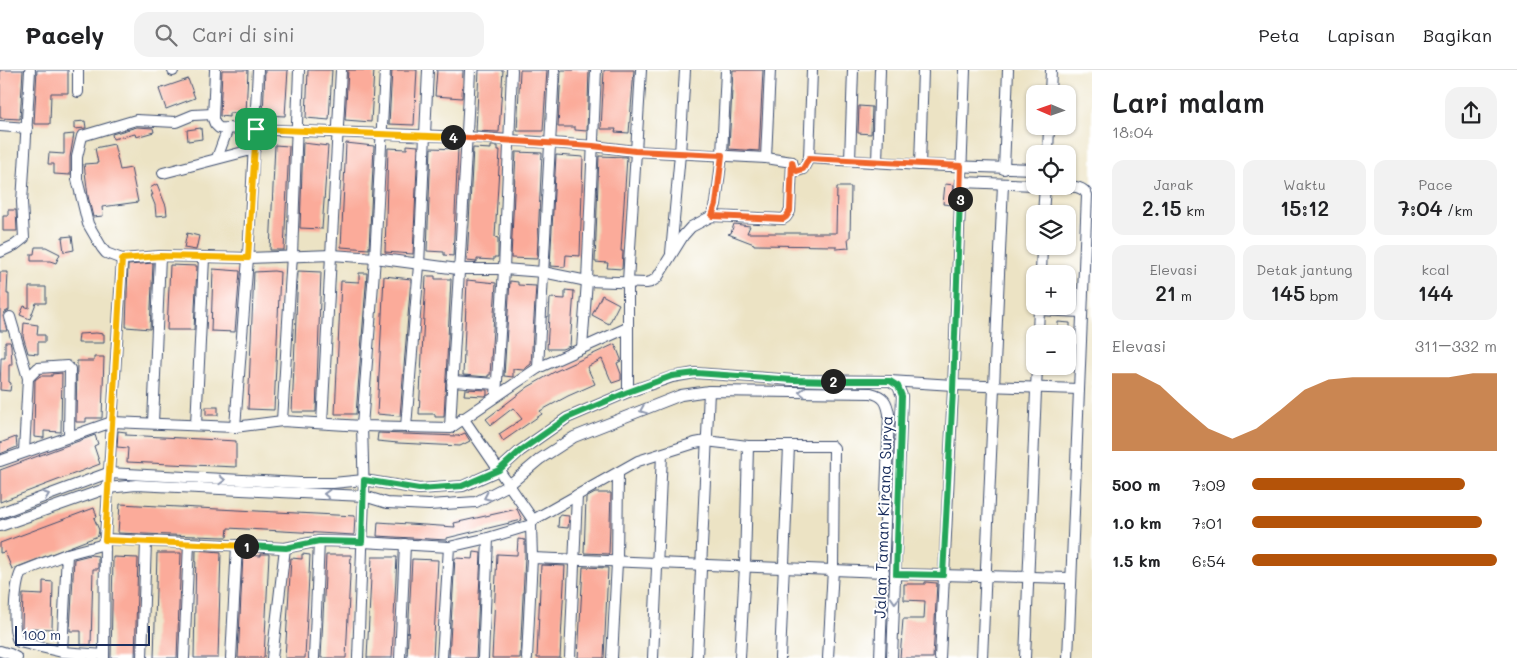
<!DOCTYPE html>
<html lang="id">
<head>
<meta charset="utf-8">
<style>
  :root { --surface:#fff; --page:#f2f2f2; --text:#202124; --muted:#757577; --line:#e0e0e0; --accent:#b45309 }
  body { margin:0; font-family:Mali,sans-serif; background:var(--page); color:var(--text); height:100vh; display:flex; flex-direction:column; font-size:19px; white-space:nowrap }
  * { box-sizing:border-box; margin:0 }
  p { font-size:16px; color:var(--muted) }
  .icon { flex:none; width:28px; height:28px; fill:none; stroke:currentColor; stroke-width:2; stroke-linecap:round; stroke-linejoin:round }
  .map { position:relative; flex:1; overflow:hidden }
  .details { display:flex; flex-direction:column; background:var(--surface); width:425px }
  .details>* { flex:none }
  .needle { width:32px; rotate:272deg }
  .fabs { position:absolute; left:1026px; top:15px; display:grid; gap:10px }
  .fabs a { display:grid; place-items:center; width:50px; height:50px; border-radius:10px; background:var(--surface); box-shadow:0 1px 4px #0004; font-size:25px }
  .scale { position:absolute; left:15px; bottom:12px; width:135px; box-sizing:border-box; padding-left:5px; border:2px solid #1b2f5e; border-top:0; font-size:14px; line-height:18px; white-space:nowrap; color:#1b2f5e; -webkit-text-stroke:4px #fff; paint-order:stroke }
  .pin { position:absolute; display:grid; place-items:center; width:42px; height:42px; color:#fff; margin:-21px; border-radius:10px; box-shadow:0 2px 8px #0006 }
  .km { position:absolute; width:25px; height:25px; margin:-12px; border-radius:50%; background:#222; color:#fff; font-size:14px; line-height:25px; text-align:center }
  .round { display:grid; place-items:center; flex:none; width:52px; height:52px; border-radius:15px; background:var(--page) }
  .overview { display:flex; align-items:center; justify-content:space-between; height:85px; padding:0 20px }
  h1 { font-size:28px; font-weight:600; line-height:38px }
  .metrics { display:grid; grid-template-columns:repeat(3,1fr); gap:8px; height:85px; padding:5px 20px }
  .metrics div { display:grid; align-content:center; border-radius:12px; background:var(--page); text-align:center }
  .metrics b { font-size:21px; font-weight:600 }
  .metrics small { font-size:14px; font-weight:400 }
  .metrics p { font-size:14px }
  .chart { height:140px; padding:10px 20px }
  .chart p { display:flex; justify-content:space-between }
  .chart svg { width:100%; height:90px; margin-top:5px; fill:var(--accent); opacity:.7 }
  ul { padding:0 20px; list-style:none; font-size:16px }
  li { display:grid; grid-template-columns:80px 60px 1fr; align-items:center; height:38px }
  li i { height:12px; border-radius:6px; background:var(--accent) }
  header { display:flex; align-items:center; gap:30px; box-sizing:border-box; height:70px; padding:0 25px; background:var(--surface); border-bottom:1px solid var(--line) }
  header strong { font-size:24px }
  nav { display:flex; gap:28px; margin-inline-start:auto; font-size:18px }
  .search { width:350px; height:45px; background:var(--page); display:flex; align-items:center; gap:12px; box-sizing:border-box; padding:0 18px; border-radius:15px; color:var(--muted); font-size:19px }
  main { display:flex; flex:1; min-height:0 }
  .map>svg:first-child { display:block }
  .building { fill:#fbab9a }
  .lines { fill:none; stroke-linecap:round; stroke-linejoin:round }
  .minor-casing { stroke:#3a4a6d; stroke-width:12 }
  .minor { stroke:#fff; stroke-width:10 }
  .oneway { stroke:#8d97ae }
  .split-1-casing { stroke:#fff; stroke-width:10 }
  .split-2-casing { stroke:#fff; stroke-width:10 }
  .split-3-casing { stroke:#fff; stroke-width:10 }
  .split-4-casing { stroke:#fff; stroke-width:10 }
  .split-5-casing { stroke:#fff; stroke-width:10 }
  .split-1 { stroke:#f5b400; stroke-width:6 }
  .split-2 { stroke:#22a559; stroke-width:6 }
  .split-3 { stroke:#22a559; stroke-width:6 }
  .split-4 { stroke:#f0652b; stroke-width:6 }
  .split-5 { stroke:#f5b400; stroke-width:6 }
  .labels { text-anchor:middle; stroke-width:4; stroke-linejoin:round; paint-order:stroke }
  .street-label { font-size:16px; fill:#1b2f5e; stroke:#fff }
</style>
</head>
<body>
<header>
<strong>Pacely</strong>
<div class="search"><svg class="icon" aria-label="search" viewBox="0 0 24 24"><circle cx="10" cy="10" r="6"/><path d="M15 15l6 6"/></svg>Cari di sini</div>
<nav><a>Peta</a><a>Lapisan</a><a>Bagikan</a></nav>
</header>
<main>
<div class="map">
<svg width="1092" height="588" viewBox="0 0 1092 588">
  <rect width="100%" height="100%" fill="#fff"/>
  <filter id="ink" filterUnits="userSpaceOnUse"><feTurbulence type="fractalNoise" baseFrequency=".02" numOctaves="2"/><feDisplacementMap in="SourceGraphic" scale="10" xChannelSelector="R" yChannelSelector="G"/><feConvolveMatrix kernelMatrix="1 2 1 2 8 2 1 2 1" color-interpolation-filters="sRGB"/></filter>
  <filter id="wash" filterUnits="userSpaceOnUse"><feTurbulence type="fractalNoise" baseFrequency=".0096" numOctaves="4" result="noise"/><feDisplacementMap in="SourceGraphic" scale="20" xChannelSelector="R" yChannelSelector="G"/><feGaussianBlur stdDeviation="1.12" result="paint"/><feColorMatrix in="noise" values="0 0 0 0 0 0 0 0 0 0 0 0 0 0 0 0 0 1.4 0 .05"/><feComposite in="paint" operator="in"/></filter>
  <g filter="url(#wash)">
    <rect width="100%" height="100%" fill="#ece3c4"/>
    <g id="blocks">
      <!-- building -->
      <g class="building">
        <polygon points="0,0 23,0 20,49 0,48"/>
        <polygon points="37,0 68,0 68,23 51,23 50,54 34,54"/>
        <polygon points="222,0 248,0 246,44 229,43 229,47 220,46"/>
        <polygon points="265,0 288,0 285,46 263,45"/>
        <polygon points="308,0 332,0 329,50 306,48"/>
        <polygon points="348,0 374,0 371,52 345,50"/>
        <polygon points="392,0 417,0 414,55 389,54"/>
        <polygon points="437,0 463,0 462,28 435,26"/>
        <polygon points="479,0 503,0 499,62 476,61"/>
        <polygon points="520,0 547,0 543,61 517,61"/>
        <polygon points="561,0 589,0 587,61 575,60 575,57 558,57"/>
        <polygon points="604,0 634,0 629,63 615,62 616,59 601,59"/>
        <polygon points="733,0 763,0 759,81 729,79"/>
        <polygon points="188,9 195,28 166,39 159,19"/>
        <polygon points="859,36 872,37 871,64 858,63"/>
        <polygon points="85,51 86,58 74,59 74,52"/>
        <polygon points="137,57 153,58 154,62 136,67 135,64 113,69 112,64"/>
        <polygon points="201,58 202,69 188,71 187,60"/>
        <polygon points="74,64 70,87 70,105 54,104 54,94 48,94 49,83 64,84 64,65"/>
        <polygon points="303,73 328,76 322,159 300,158"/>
        <polygon points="346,73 374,76 369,179 341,177"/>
        <polygon points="114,74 120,100 131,98 138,132 102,137 103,146 93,147 88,126 84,94 98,93 95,78"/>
        <polygon points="275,75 289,76 284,180 270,180"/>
        <polygon points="407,75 418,76 413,184 385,182 388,78 407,79"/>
        <polygon points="491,76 498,76 498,80 500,80 495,167 498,168 498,187 494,187 494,190 477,189 477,192 467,191 473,78 491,79"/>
        <polygon points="431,78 458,79 453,186 444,185 444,182 427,181"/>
        <polygon points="516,82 542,83 537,189 511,188"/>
        <polygon points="556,85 583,87 580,186 566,185 565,197 550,196"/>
        <polygon points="599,86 627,87 621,181 623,181 622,199 607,198 608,193 595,192"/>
        <polygon points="157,114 166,136 167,145 156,146 155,135 151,125 153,125 150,118"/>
        <polygon points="945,114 954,115 952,135 943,134"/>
        <polygon points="837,117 851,117 850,168 848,168 849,178 836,179 836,176 754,175 754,174 728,164 731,163 734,154 750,156 747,163 836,163"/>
        <polygon points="8,140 16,140 17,161 3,161 3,146 8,146"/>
        <polygon points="187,163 199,166 196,180 184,178"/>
        <polygon points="72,166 74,180 64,182 62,167"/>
        <polygon points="35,177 46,177 60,184 56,193 50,191 31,191 31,184 34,184"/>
        <polygon points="153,193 150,259 126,257 128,195"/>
        <polygon points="170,195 197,196 194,260 167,260"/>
        <polygon points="213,199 240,201 235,262 211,261"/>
        <polygon points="274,201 280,202 274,340 248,339 254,202"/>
        <polygon points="298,201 321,202 316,342 292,342"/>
        <polygon points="0,202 8,202 7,224 9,224 9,240 5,242 3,246 7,261 0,261"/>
        <polygon points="359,203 367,203 356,344 335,344 341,211 359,212"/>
        <polygon points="384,206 411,209 400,346 377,344"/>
        <polygon points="426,206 435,206 435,209 451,209 444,347 435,347 435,344 419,344"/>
        <polygon points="467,210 496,213 490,305 488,305 488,307 463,305"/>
        <polygon points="510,211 518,212 518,215 536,216 531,294 523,300 513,299 513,307 504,306"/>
        <polygon points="29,217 46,217 46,233 36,233 30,249 20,245 24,236 29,238"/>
        <polygon points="565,220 574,221 570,276 562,279 547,279 550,228 565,229"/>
        <polygon points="602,225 619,234 609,254 592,245"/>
        <polygon points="1058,252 1070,253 1070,264 1058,263"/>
        <polygon points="24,253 38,255 37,265 45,265 45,272 38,272 38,284 28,283 23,266"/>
        <polygon points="96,263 104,264 104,273 78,273 79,264"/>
        <polygon points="5,272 10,272 11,275 12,295 9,295 9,312 11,313 10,321 0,320 1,288 5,288"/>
        <polygon points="615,274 621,289 621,291 617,293 621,304 621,310 612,313 602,289 587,297 595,314 568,326 540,341 542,344 503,371 499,364 522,349 513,338 491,355 486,349 528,317 556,301"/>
        <polygon points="94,287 104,287 102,348 86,348 86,352 76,352 77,291 94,291"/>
        <polygon points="62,303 61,362 44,361 44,368 34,367 35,310 40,306 52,306 52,304"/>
        <polygon points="465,319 487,320 487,325 485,326 464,325"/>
        <rect x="206" y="337" width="12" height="8"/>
        <polygon points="118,361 126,362 126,365 236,371 236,397 127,392 128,378 117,377"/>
        <polygon points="378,363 458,366 465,363 470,371 460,376 398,373 377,371"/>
        <polygon points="95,365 98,374 94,376 100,394 0,432 0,400"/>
        <polygon points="16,367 17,377 0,384 0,373"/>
        <polygon points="595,423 611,423 609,484 584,483 586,428"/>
        <polygon points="120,434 355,446 354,465 228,458 227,467 222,467 118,463"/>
        <polygon points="94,438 97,447 94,448 99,460 98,466 12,499 5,482 0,483 0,473"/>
        <polygon points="517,439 522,450 447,468 447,470 377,466 378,452 455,457 454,453"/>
        <polygon points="559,445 569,446 568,458 558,457"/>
        <polygon points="518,469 525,470 525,486 520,588 492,588 497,484 517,485"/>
        <polygon points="196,480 221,482 218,588 194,588"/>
        <polygon points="474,482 481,483 476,588 449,588 455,488 473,489"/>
        <polygon points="157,483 181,483 177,588 154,588"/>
        <polygon points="261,484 269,484 264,588 238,588 243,485 261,486"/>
        <polygon points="302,484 310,485 305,588 285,588 291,488 302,489"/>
        <polygon points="90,485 98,486 98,499 93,499 91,575 81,575 81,561 70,561 74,489"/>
        <polygon points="326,485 351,485 346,588 321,588"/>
        <polygon points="113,487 138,488 135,588 111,588"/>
        <polygon points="372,487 397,487 392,588 367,588"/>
        <polygon points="412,489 438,490 433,588 407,588"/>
        <polygon points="541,495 565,496 560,588 537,588"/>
        <polygon points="583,497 608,498 604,588 578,588"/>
        <polygon points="43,511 53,512 52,559 32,558 32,565 23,565 22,557 23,524 43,525"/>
        <polygon points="925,512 937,513 933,588 900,588 903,549 924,549 925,531 904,530 904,514 925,514"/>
      </g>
    </g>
  </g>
  <g filter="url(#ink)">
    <use href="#blocks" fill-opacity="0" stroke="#3a4a6d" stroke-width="1"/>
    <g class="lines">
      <!-- minor casing -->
      <g class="minor-casing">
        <g id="minor">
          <polyline points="215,0 213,49 215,54 219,58 467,67 593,76 635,81 766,88 792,92 794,99 797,101 803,99 809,88 920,95 1035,99"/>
          <polyline points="173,1 173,0"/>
          <polyline points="78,22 78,0"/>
          <polyline points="1050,24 1051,0"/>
          <polyline points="213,44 193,45 176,52 136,50 82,66 77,87 77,109 88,154 102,178 106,183 122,189 160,186 248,188 332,185 375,188 458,199 504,199 543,202 587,211 646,213 651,212 657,208 683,166 691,157 712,146 783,149 786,147 790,141 792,92"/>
          <polyline points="0,56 27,58"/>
          <polyline points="1048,84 1049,56"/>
          <polyline points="217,88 228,58"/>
          <polyline points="766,88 770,0"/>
          <polyline points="809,88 812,0"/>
          <polyline points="850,90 853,0"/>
          <polyline points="877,92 880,0"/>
          <polyline points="920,95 923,0"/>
          <polyline points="1004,99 1008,0"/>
          <polyline points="163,103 255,79"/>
          <polyline points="961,112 1035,115"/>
          <path d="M1060,116C1070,117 1083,115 1087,125L1068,588"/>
          <polyline points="1043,144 1045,116"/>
          <polyline points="712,146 716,134 722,85 726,0"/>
          <polyline points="0,182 15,175 24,168 22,132 30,0"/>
          <polyline points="671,183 680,84 685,0"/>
          <polyline points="1041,204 1042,176"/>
          <polyline points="1039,240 1082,242"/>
          <polyline points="10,247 28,308"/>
          <polyline points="1038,264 1039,236"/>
          <polyline points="582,278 587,211 596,0"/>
          <polyline points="538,298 554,0"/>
          <polyline points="452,311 496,314"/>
          <polyline points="890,311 898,316 902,326 892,588"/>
          <polyline points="628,322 628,211 641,0"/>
          <polyline points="496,326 504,199 512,0"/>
          <polyline points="463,348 533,450"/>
          <polyline points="282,351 292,185 299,0"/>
          <polyline points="153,353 160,186"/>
          <polyline points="322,353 341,0"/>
          <polyline points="196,355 204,188"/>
          <polyline points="235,357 248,188 258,0"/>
          <polyline points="406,357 419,195 428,0"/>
          <path d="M450,358C456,239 465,119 470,0"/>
          <polyline points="24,382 28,308 38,298 67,296 70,299 69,366"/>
          <polyline points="0,391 112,352 235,357 282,351 362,356 450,358 538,298 627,258"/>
          <polyline points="0,443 108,403 300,413 333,413 364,410 419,419 463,416 499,400 520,381 567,348 628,322 672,307 695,303 793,310 890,311 953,315 1079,319"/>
          <path d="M0,456L108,418L136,415L364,426L387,433L429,435L476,432L509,415L540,389L574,367L681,325L709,321L871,323C884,326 887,332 889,344L880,588"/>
          <polyline points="532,488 884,502"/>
          <polyline points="896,504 1070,508"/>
          <polyline points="0,581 10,584 17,588"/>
          <polyline points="62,582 67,484"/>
          <path d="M104,585L62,582L19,572C11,561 15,514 21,502L67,484L101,475L105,469L285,478L319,471L362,472L449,477L488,468L531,455L533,450L638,391L695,373L706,371L748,376H832L834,378L833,499L828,588"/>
          <polyline points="104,588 105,469 122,189"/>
          <polyline points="142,588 146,471"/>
          <polyline points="184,588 189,473"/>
          <polyline points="231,588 237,475"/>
          <polyline points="272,588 285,478"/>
          <polyline points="314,588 319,471"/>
          <polyline points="358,588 364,426 362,356 375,188 385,0"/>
          <polyline points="400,588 405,474"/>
          <polyline points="442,588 449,477"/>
          <polyline points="483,588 488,468"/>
          <polyline points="527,588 532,488 531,455"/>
          <polyline points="570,588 577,425"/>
          <polyline points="612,588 617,492 618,403"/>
          <polyline points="653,588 662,384"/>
          <polyline points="697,588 709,321"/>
          <polyline points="740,588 745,496 748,376"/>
          <polyline points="780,588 789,376"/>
          <polyline points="940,588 953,320 965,0"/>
          <polyline points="982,588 1003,114"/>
          <polyline points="1025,588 1037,296"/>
        </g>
      </g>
      <!-- minor -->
      <use href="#minor" class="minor"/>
    </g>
    <!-- one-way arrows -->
    <defs><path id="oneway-chevron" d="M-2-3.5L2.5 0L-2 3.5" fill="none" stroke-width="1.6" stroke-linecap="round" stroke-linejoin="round" transform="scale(1.25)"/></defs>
    <g class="oneway">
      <use href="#oneway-chevron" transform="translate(802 322) rotate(-179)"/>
      <use href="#oneway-chevron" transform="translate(643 340) rotate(158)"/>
      <use href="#oneway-chevron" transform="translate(222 410) rotate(2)"/>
      <use href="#oneway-chevron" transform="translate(327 424) rotate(-177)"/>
      <use href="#oneway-chevron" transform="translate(46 425) rotate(-20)"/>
      <use href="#oneway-chevron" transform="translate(487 427) rotate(155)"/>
      <use href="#oneway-chevron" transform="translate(895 530) rotate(93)"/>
    </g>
  </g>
  <g class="lines" filter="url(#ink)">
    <!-- split-1 casing -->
    <g class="split-1-casing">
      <polyline id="split-1" points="246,476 105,470 122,189 160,186 248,188 256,59"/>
    </g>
    <!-- split-2 casing -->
    <g class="split-2-casing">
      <polyline id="split-2" points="246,476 286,478 319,471 362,472 364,410 419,419 462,416 499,400 520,381 567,348 628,322 672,306 696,303 793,310 833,311"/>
    </g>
    <!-- split-3 casing -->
    <g class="split-3-casing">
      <polyline id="split-3" points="833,311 890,311 898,316 902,326 896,504 943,505 953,320 960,129"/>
    </g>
    <!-- split-4 casing -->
    <g class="split-4-casing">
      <polyline id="split-4" points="453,67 593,76 635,81 722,85 716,134 712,146 783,149 786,147 790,141 792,92 794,99 797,101 803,99 809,88 961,96 960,129"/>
    </g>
    <!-- split-5 casing -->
    <g class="split-5-casing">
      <polyline id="split-5" points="256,59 453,67"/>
    </g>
    <!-- split-1 -->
    <use href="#split-1" class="split-1"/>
    <!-- split-2 -->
    <use href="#split-2" class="split-2"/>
    <!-- split-3 -->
    <use href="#split-3" class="split-3"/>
    <!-- split-4 -->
    <use href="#split-4" class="split-4"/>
    <!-- split-5 -->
    <use href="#split-5" class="split-5"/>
  </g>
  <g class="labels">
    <!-- street labels -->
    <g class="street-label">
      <text transform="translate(883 447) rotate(-88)" y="6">Jalan Taman Kirana Surya</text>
    </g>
  </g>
</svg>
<div class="fabs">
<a><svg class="needle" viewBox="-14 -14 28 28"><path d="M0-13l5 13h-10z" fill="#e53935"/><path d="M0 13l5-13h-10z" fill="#757577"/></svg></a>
<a><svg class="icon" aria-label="locate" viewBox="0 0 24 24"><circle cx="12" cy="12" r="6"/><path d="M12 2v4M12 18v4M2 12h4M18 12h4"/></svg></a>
<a><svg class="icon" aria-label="layers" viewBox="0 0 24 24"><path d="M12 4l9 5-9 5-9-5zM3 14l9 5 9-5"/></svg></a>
<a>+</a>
<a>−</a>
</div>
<div class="scale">100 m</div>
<div class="pin" style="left:256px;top:59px;background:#1e9e55"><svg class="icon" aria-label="arrive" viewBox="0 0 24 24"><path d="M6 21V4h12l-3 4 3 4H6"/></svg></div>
<b class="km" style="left:246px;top:476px">1</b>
<b class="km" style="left:833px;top:311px">2</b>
<b class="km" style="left:960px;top:129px">3</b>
<b class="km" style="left:453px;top:67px">4</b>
</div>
<section class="details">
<div class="overview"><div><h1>Lari malam</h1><p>18:04</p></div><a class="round"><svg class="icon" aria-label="share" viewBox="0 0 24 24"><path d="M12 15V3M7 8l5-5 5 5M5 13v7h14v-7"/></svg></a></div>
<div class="metrics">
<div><p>Jarak</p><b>2.15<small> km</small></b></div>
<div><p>Waktu</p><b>15:12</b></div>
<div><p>Pace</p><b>7:04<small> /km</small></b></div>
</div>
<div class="metrics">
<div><p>Elevasi</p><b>21<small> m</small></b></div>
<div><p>Detak jantung</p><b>145<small> bpm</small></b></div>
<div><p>kcal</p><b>144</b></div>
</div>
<div class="chart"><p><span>Elevasi</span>311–332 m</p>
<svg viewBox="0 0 160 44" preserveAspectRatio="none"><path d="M0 44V6L10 6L20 12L30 23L40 33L50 38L60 33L70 24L80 14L90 9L100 8L110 8L120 8L130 8L140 8L150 6L160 6V44z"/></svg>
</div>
<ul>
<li><b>500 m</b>7:09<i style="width:87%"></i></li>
<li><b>1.0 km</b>7:01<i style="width:94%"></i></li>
<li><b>1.5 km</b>6:54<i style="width:100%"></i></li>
</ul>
</section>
</main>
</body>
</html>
